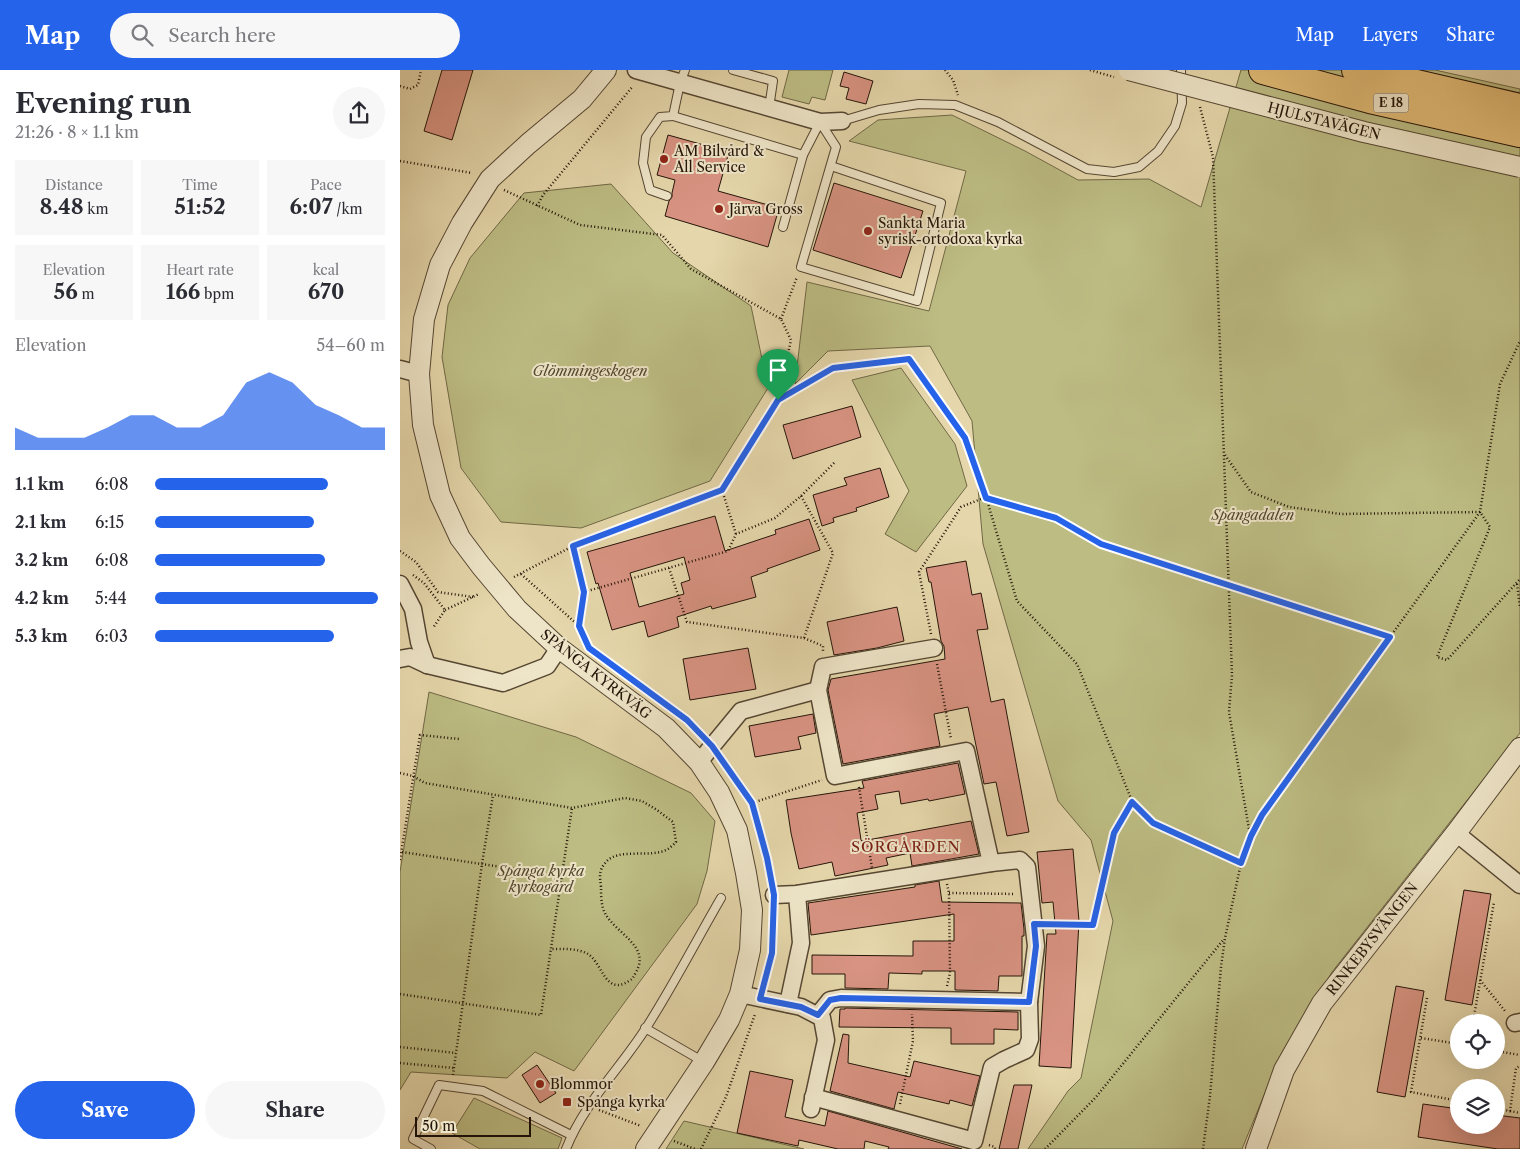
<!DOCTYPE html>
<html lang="en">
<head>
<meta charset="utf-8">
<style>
  :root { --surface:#fff; --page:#f7f7f7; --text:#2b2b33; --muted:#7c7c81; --accent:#2563eb }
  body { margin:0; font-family:"Libre Caslon Text",serif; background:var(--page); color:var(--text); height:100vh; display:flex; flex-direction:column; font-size:19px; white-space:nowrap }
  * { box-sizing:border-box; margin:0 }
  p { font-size:16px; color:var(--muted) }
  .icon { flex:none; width:28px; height:28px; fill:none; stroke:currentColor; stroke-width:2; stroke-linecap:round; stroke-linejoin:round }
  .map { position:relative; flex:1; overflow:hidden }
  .drawer { display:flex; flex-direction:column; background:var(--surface); width:400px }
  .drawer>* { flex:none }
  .tools { position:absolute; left:1050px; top:944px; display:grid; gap:10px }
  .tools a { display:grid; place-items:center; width:55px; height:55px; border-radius:50%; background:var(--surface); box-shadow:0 5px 20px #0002; font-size:25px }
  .scale { position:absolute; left:15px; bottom:12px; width:116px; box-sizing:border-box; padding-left:5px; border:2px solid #251509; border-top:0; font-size:14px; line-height:18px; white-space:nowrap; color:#251509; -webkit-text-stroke:4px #eee5c8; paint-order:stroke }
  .pin { position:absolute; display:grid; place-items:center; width:42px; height:42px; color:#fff; margin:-51px -21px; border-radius:50% 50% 50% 0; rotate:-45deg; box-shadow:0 0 5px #0007 }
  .pin .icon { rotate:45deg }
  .round { display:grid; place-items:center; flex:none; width:52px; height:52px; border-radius:26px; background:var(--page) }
  .summary { display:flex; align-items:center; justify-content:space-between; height:85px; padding:0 15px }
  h1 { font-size:28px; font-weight:700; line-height:38px }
  .metrics { display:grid; grid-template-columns:repeat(3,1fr); gap:8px; height:85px; padding:5px 15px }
  .metrics div { display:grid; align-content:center; border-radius:0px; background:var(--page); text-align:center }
  .metrics b { font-size:21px; font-weight:700 }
  .metrics small { font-size:14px; font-weight:400 }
  .metrics p { font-size:14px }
  .chart { height:140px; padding:10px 15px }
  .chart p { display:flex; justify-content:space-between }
  .chart svg { width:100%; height:90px; margin-top:5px; fill:var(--accent); opacity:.7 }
  .cta { display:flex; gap:10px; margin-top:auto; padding:10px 15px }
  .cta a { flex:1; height:58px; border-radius:30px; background:var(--accent); color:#fff; font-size:20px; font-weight:700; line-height:58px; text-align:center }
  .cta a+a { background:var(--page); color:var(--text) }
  ul { padding:0 15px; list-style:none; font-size:16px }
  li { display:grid; grid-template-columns:80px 60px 1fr; align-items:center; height:38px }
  li i { height:12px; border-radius:6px; background:var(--accent) }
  header { display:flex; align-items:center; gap:30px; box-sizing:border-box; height:70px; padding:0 25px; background:var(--accent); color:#fff }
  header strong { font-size:24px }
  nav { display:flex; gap:28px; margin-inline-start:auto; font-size:18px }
  .search { width:350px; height:45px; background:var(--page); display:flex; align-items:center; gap:12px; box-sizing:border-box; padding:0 18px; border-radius:28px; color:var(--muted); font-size:19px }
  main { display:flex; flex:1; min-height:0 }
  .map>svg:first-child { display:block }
  .green { fill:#bcbc83; stroke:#706846 }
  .building { fill:#d89382; stroke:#251509; fill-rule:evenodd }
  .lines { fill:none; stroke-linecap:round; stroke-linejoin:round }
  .service-casing { stroke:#554632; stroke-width:10 }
  .minor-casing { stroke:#554632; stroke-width:19 }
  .tertiary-casing { stroke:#554632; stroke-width:22 }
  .motorway-casing { stroke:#251509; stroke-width:30 }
  .path { stroke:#251509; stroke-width:2.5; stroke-dasharray:1 2.5; stroke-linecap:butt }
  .service { stroke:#eee5c8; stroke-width:8 }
  .minor { stroke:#eee5c8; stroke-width:16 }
  .tertiary { stroke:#eee5c8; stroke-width:20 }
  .motorway { stroke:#e2bc76; stroke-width:28 }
  .tertiary-bridge-casing { stroke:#554632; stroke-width:22; stroke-linecap:butt }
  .path-bridge { stroke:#251509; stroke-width:2.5; stroke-dasharray:1 2.5; stroke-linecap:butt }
  .tertiary-bridge { stroke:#eee5c8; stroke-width:20 }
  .route-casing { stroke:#fff; stroke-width:10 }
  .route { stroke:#2563eb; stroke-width:6 }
  .poi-dot { fill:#8f2418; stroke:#eee5c8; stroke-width:2 }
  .labels { text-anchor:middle; stroke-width:4; stroke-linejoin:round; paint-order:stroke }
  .shield { fill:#eee5c8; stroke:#615342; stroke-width:1 }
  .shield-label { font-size:12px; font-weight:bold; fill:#251509 }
  .street-label { font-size:14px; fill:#251509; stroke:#eee5c8 }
  .poi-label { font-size:14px; fill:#251509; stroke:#eee5c8; text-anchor:start }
  .park-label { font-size:14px; font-style:italic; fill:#52472e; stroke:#eee5c8 }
  .neighbourhood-label { font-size:15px; letter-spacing:1px; fill:#7a1f14; stroke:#eee5c8 }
</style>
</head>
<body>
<header>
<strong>Map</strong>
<div class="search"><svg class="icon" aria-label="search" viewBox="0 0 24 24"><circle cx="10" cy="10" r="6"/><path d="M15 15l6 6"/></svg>Search here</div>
<nav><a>Map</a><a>Layers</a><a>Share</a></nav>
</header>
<main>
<section class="drawer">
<div class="summary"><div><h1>Evening run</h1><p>21:26 · 8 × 1.1 km</p></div><a class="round"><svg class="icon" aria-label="share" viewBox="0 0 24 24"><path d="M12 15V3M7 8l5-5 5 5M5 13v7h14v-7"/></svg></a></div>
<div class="metrics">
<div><p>Distance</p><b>8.48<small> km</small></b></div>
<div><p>Time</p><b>51:52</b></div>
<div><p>Pace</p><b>6:07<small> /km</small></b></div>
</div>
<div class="metrics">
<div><p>Elevation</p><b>56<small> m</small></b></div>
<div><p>Heart rate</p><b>166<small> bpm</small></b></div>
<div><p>kcal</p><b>670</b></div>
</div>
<div class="chart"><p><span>Elevation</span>54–60 m</p>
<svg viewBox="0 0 160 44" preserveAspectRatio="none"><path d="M0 44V33L10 38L20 38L30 38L40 33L50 27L60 27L70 33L80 33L90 27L100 11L110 6L120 11L130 22L140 27L150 33L160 33V44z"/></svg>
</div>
<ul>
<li><b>1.1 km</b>6:08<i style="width:75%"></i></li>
<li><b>2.1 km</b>6:15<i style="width:69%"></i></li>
<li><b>3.2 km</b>6:08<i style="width:74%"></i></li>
<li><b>4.2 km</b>5:44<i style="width:97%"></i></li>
<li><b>5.3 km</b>6:03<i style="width:78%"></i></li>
</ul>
<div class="cta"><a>Save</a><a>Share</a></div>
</section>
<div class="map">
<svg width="1120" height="1079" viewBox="0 0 1120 1079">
  <rect width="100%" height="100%" fill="#e5d7ab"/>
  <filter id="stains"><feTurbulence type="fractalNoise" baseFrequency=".004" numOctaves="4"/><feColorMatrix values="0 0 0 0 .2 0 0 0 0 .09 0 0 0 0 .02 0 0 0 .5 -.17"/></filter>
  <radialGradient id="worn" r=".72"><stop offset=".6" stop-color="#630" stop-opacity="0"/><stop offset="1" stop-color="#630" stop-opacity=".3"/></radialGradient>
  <!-- green -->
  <g class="green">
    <polygon points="389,0 433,0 425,30 412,27 409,34 382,27"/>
    <polygon points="841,0 1035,0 1120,19 1120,663 932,902 876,996 842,1079 628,1079 668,1021 681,1008 713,851 691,770 658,731 583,474 572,351 530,276 428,281 395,314 407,212 529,241 566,101 449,71 478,50 552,45 625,81 678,110 749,109 801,137"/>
    <polygon points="211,114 273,183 351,236 368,318 310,411 181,458 101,452 61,398 42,287 48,235 70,188 124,123"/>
    <polygon points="501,298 555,374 567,416 516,482 485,464 509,421 452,310"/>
    <polygon points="29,622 176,667 291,723 315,751 307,801 297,834 174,1001 135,982 107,1008 11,1002 0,1020 0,802"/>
    <polygon points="74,1028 162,1068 158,1079 80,1079 52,1063"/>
    <polygon points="284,1051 404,1079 266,1079"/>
  </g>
  <!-- building -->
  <g class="building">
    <polygon points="42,0 73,0 52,70 24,61"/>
    <polygon points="444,2 473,11 466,34 446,29 449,18 440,16"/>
    <polygon points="268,65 329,82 318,121 379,138 368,177 265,146 269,131 272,127 272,123 275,110 257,105"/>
    <polygon points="434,113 523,141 501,208 413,180"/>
    <polygon points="452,336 461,367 393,389 383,355"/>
    <polygon points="480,398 489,427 456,438 457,441 433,448 434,452 422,456 413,425 447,415 444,408"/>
    <path d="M315,446L325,481L376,464L375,460L409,449L420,480L367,499L368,501L351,507L356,527L312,539L311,536L277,547L279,557L248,567L244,551L212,560L198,513L196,514L187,482ZM284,487L290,510L281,513L284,524L239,537L230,503Z"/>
    <polygon points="566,491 572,525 581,523 588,559 577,560 591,632 604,629 629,762 607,766 596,712 584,714 568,637 534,644 540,676 443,694 428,620 431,609 545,589 544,576 541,571 531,512 529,512 526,498"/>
    <polygon points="497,537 504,571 477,578 434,585 427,552"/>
    <polygon points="348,578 356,619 290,630 283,589"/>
    <polygon points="413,644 416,663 398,667 401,679 355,687 349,656"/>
    <polygon points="558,693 565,724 529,731 528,729 501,734 499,721 475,725 478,739 457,743 461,770 462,771 571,751 579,784 512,796 510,783 486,788 488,795 435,806 432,792 399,799 391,763 386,730 464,718 462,711"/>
    <polygon points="673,779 679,851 671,998 639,996 647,864 656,864 653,832 642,833 637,782"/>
    <polygon points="539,811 542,832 621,833 624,859 624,866 622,866 622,906 599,906 598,921 555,920 555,901 522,901 522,904 489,903 488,919 445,918 445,904 412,904 412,885 513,886 513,871 554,871 554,844 411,865 408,833 515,817 515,815"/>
    <polygon points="1064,820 1091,824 1072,935 1045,930"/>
    <polygon points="996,916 1024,921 1005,1027 977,1022"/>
    <polygon points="445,938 618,942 618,960 594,959 594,974 551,974 551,958 439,957 440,939 445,939"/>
    <polygon points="443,964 449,965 448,993 510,1007 514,991 580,1006 572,1036 550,1030 549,1034 498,1022 494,1039 430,1021"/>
    <polygon points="137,995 156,1023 140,1033 122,1005"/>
    <polygon points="350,1001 393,1010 385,1047 425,1056 428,1041 562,1079 488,1079 489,1077 465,1071 464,1079 438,1079 399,1070 398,1076 337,1063"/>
    <polygon points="614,1015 632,1015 618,1079 599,1079"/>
    <polygon points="1023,1034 1059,1039 1059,1055 1096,1055 1096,1045 1120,1048 1120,1079 1098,1079 1018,1067"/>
  </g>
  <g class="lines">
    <!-- service casing -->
    <g class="service-casing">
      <g id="service">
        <polyline points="333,0 373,11 369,38"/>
        <polyline points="273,46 403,85"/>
        <polyline points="442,51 479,40 519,34 555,35 598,52 687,99 714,102 739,97 758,81 775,56 782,33 781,0"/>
        <polyline points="267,126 250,120 243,93 246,67 260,47 273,46 280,13 285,0"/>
        <polyline points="383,157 403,85 420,52 436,77 401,197 517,231 541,133 431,96"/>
        <polyline points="245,958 304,992"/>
        <polyline points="31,1079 13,1069 39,1015 83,1021 171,1065"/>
        <path d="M166,1079C184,1033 220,999 246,958C273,916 296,871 321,828"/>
      </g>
    </g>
    <!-- minor casing -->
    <g class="minor-casing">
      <g id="minor">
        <polyline points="236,0 420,52 442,51"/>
        <polyline points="0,299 19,304"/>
        <polyline points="0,514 13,539 19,572 27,595"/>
        <polyline points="534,578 423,597 418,620 435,706 566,681 591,793"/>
        <polyline points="0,589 10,587 27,595 103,613 147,596 159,578"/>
        <polyline points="299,692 341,641 418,620"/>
        <polyline points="1056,763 1120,815"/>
        <polyline points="374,825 397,824 591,793 620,790 627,797 636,876 629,932 630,969 626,980 604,990 592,997 574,1071 413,1027"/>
        <polyline points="340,924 401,937 422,948 426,970 411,1039"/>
        <polyline points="388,934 401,873 397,824"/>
        <polyline points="418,945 430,930 441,928 629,932"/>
        <polyline points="1115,953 1120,952"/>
      </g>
    </g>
    <!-- tertiary casing -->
    <g class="tertiary-casing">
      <g id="tertiary">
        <polyline points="206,0 182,29 128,74 90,109 62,153 40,195 24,249 19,304 23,355 40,425 60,468 81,496 117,539 159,578 266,658 299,692 319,722 337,760 346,803 352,840 350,880 340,924 329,950 304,992 246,1079"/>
        <polyline points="856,1079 884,1000 922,933 1056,763 1120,678"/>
      </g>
    </g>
    <!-- motorway casing -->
    <g class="motorway-casing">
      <g id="motorway">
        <polyline points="863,0 970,29 1120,63"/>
        <polyline points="956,0 1120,38"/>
      </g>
    </g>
    <!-- path -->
    <g class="path">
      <polyline points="545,0 553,10 558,25"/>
      <polyline points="0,16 10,19 18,15 21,0"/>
      <polyline points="800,37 813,87 832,605 829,642 850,765"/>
      <polyline points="0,91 72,103"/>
      <polyline points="104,120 180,155 262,165 291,199 381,249 391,270 378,330 322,420 336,464"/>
      <polyline points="137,136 143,125 233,16"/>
      <polyline points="381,249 397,207"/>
      <polyline points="378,330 433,298 509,289 565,368 586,427 617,531 677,594 732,731 753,753 841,793"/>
      <polyline points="825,385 851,422 889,437 941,444 1080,442 1090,457 1037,587 1047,590 1120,509"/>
      <polyline points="401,426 433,483 404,568"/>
      <polyline points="173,477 184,522 179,556"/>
      <polyline points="0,481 16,492 38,522 73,527"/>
      <polyline points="269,498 287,552 404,568 423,576 423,582"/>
      <polyline points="121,504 179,556 189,578"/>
      <polyline points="13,505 24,513 45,540 33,558"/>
      <polyline points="114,507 173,476 322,420"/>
      <polyline points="1117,514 1120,537"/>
      <polyline points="184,522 328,481 336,464 375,448 401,426 435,392"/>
      <polyline points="45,540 79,524"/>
      <polyline points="531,564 519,502 561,437 586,427 657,448 701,474 990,567"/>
      <polyline points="537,594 551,669"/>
      <polyline points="278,643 287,650 302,665"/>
      <polyline points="321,688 352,733 367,788 371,811"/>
      <path d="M0,703L13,706L25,713L172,738L225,728L242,731L257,740L273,752L276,772C274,774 271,777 268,779C251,789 219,777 206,792C198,801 200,807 201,817C201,825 201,836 205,843C215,863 251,876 236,902C234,906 233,909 229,911C205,926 203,894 188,884C178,878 162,879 150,879"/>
      <polyline points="459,717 472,798"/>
      <polyline points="352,733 422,710"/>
      <polyline points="2,782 161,806"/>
      <polyline points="0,790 20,665 59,669"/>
      <polyline points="547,814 549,823 550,903 547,916"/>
      <polyline points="549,823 615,824"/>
      <polyline points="648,855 693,855 714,763 732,731"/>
      <polyline points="1080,910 1105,941"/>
      <polyline points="364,914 372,883 373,841"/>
      <polyline points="0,924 141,945 172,738"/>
      <polyline points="1027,928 1011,1022 1059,1031"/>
      <polyline points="1073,952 1094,832"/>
      <polyline points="1021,968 1059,974"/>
      <polyline points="0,977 56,983"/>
      <polyline points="1096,981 1120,985"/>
      <polyline points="0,993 54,998"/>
      <polyline points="53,1005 82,794 93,725"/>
      <polyline points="500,1034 513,971 512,944"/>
      <polyline points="1096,1038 1110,1041 1116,998 1120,996"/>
      <polyline points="199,1040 241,1056"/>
      <polyline points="1110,1041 1120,1043"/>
      <polyline points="274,1071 295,1079"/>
      <polyline points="589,1075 595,1077 595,1079"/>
      <polyline points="301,1079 326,1027 355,944"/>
      <polyline points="645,1079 696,1027 824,869"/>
      <polyline points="803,1079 810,1026 821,897 825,868 841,793 851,766 862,745 1080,442 1100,314 1120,271"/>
    </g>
    <!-- service -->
    <use href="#service" class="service"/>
    <!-- minor -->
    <use href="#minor" class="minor"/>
    <!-- tertiary -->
    <use href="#tertiary" class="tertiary"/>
    <!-- motorway -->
    <use href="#motorway" class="motorway"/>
    <!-- tertiary-bridge casing -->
    <g class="tertiary-bridge-casing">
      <polyline id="tertiary-bridge" points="729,0 964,62 1120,97"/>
    </g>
    <!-- path-bridge -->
    <polyline class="path-bridge" points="690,0 714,7"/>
    <!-- tertiary-bridge -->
    <use href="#tertiary-bridge" class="tertiary-bridge"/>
  </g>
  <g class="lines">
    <!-- route casing -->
    <g class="route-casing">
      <polygon id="route" points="509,289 565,368 586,428 656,448 701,474 990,567 862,745 851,766 841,793 753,753 732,732 714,763 693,855 634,854 636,876 629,932 441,928 430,930 418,945 401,937 360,929 372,883 374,825 367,788 352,733 312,676 287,650 189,578 179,556 184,522 173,476 322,420 378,330 433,298"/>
    </g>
    <!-- route -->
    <use href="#route" class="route"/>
  </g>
  <!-- markers -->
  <g class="poi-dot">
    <circle cx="264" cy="89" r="5"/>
    <circle cx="319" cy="139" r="5"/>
    <circle cx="468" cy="161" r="5"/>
    <circle cx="140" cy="1014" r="5"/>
    <rect x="162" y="1027" width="10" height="10" rx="2.5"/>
  </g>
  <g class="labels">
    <!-- shield labels -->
    <rect class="shield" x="973.5" y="23.5" width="35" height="19" rx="4"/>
    <g class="shield-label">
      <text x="991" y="37">E 18</text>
    </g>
    <!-- street labels -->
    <g class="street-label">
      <text transform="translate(924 51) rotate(14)" y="5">HJULSTAVÄGEN</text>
      <text transform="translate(196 604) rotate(38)" y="5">SPÅNGA KYRKVÄG</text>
      <text transform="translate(972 869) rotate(-52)" y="5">RINKEBYSVÄNGEN</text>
    </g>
    <!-- poi labels -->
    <g class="poi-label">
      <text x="274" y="86">AM Bilvård &amp;<tspan x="274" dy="16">All Service</tspan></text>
      <text x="329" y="144">Järva Gross</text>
      <text x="478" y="158">Sankta Maria<tspan x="478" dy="16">syrisk-ortodoxa kyrka</tspan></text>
      <text x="150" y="1019">Blommor</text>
      <text x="177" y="1037">Spånga kyrka</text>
    </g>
    <!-- park labels -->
    <g class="park-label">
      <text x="190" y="306">Glömmingeskogen</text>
      <text x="853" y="450">Spångadalen</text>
      <text x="141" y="806">Spånga kyrka<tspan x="141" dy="16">kyrkogård</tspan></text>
    </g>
    <!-- neighbourhood labels -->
    <g class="neighbourhood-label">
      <text x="506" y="782">SÖRGÅRDEN</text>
    </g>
  </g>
  <rect width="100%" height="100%" filter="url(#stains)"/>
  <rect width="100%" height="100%" fill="url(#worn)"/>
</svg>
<div class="tools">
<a><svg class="icon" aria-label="locate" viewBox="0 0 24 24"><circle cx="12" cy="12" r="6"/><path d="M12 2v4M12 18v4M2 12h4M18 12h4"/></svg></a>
<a><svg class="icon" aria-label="layers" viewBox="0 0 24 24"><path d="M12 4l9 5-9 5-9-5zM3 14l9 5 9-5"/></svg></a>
</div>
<div class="scale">50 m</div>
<div class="pin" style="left:378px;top:330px;background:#1e9e55"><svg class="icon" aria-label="arrive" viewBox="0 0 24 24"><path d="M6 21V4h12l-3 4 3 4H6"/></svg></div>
</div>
</main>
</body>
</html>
